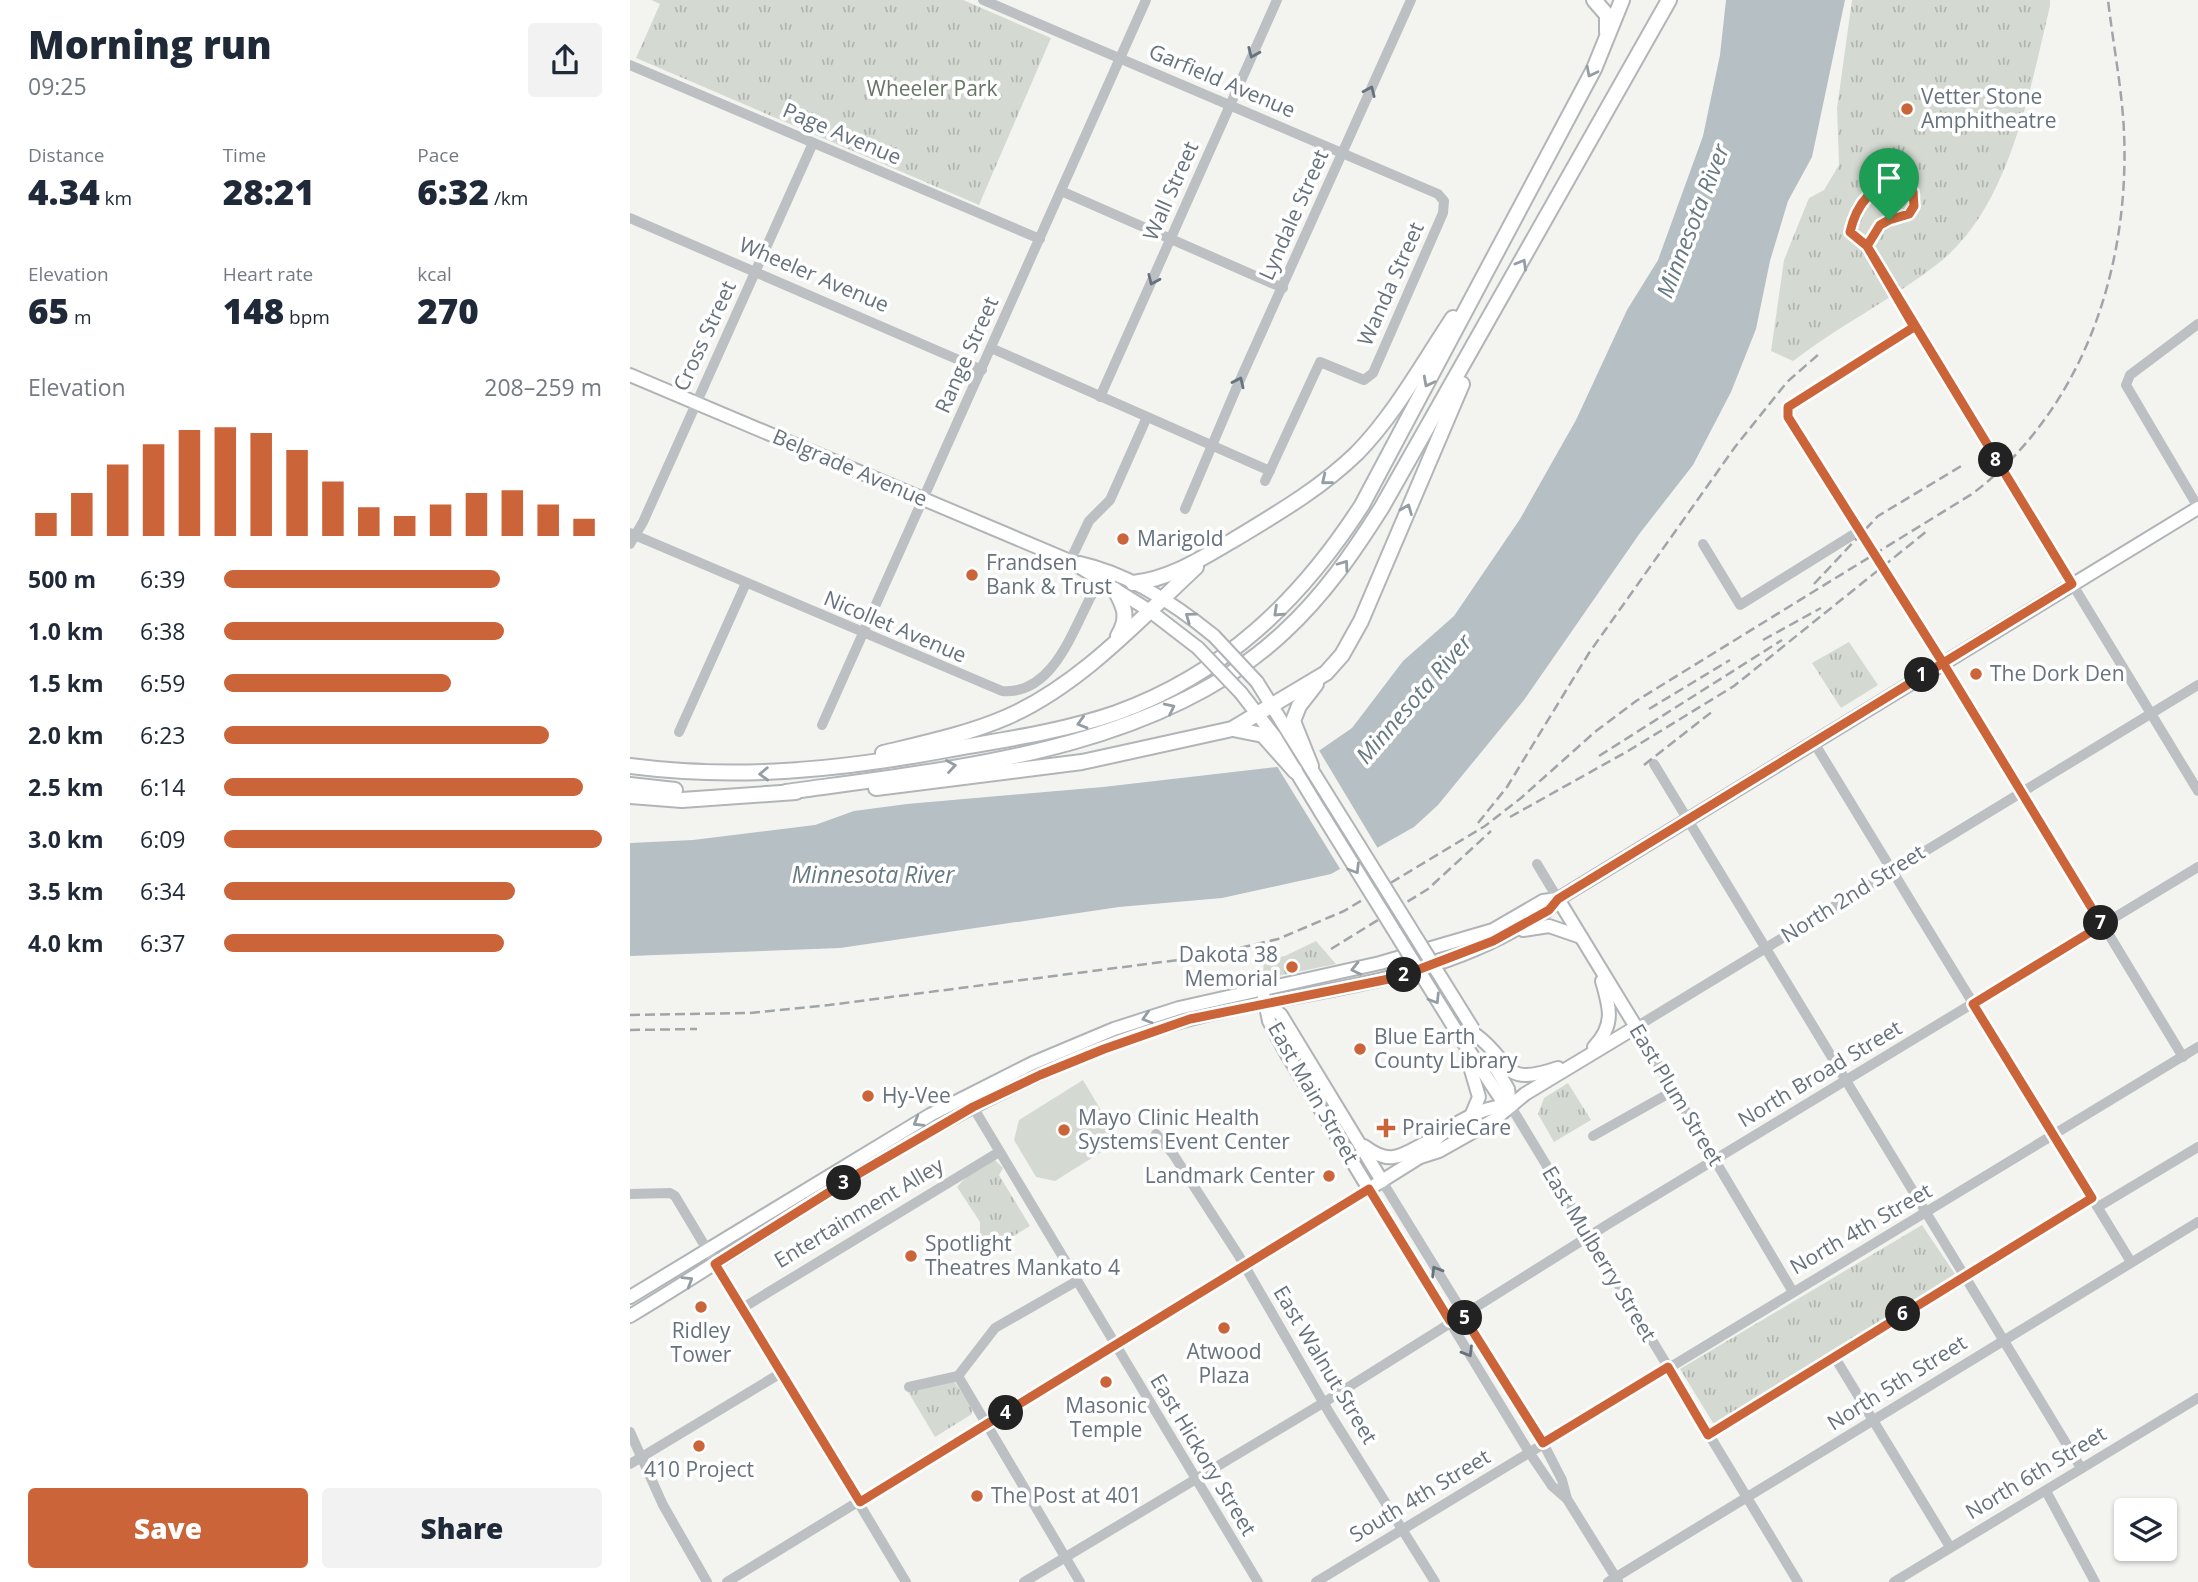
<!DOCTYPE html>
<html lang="en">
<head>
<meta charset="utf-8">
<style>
  :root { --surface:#fff; --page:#f2f2f3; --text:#1f2937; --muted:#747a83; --accent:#cb6438 }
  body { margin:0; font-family:"Open Sans",sans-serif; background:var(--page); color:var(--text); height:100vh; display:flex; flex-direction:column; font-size:26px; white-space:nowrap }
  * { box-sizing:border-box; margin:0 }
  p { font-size:23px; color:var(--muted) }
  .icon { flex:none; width:38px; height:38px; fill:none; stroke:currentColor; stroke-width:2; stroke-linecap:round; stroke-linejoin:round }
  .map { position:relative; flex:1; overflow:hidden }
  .side { display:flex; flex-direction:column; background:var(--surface); width:630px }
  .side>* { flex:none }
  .controls { position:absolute; left:1484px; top:1498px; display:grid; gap:14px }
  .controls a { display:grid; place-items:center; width:63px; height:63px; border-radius:7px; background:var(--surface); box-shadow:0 2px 5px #0004; font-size:35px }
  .pin { position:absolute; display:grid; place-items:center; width:60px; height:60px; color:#fff; margin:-72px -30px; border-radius:50% 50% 50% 0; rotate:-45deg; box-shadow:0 0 7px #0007 }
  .pin .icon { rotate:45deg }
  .km { position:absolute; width:35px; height:35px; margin:-18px; border-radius:50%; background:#222; color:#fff; font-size:19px; line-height:35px; text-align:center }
  .round { display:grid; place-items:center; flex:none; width:74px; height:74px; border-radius:7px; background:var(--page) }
  .overview { display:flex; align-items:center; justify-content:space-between; height:119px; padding:0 28px }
  h1 { font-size:38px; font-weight:800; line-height:52px }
  .metrics { display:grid; grid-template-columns:repeat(3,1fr); gap:10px; height:119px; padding:7px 28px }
  .metrics div { display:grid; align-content:center }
  .metrics b { font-size:35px; font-weight:800 }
  .metrics small { font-size:19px; font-weight:400 }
  .metrics p { font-size:19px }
  .chart { height:196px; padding:14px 28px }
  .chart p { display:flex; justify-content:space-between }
  .chart svg { width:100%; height:126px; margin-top:7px; stroke:var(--accent); stroke-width:6 }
  .primary-button { display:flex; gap:14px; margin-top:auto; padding:14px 28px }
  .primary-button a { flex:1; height:80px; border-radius:7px; background:var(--accent); color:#fff; font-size:28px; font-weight:800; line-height:80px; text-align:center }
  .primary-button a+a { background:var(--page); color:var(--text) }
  ul { padding:0 28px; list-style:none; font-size:23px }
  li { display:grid; grid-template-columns:112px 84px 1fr; align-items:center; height:52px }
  li i { height:18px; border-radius:9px; background:var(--accent) }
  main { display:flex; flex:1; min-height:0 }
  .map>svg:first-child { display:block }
  .grass { fill:url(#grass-tufts) }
  .pitch { fill:#d4dad2 }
  .water { fill:#b6bfc3 }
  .pier { fill:#f3f4f0 }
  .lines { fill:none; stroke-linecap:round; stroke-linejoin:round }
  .major-casing { stroke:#b1b4b7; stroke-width:16 }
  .highway-casing { stroke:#b2b5b8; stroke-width:18 }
  .minor { stroke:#bdc0c3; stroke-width:10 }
  .major { stroke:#fff; stroke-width:12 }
  .highway { stroke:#fff; stroke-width:14 }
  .rail { stroke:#a1a5aa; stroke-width:2.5; stroke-dasharray:10 5; stroke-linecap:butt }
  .major-bridge-casing { stroke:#b1b4b7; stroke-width:16; stroke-linecap:butt }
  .major-bridge { stroke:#fff; stroke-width:12 }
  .oneway { stroke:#66727d }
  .oneway2 { stroke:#949ca4 }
  .route-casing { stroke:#fff; stroke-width:14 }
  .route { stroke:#cb6438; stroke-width:9 }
  .poi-dot { fill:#cb6438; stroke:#fff; stroke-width:2.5 }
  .labels { text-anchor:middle; stroke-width:7; stroke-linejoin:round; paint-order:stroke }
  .street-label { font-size:21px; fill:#66727d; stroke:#fff }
  .park-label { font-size:21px; fill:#677564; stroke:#fff }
  .poi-label { font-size:21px; fill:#66727d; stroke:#fff; text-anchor:start }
  .water-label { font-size:23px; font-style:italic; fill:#677981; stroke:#fff }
</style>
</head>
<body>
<main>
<section class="side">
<div class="overview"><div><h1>Morning run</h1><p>09:25</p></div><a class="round"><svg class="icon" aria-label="share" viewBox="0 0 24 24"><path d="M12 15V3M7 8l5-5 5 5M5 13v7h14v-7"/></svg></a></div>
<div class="metrics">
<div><p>Distance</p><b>4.34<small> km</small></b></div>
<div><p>Time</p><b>28:21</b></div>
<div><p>Pace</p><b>6:32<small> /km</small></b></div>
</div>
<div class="metrics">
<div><p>Elevation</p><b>65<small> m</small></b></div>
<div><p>Heart rate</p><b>148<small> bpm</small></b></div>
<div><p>kcal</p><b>270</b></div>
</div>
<div class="chart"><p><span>Elevation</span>208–259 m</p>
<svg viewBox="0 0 160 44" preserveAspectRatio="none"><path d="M5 44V36M15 44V29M25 44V19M35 44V12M45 44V7M55 44V6M65 44V8M75 44V14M85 44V25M95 44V34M105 44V37M115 44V33M125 44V29M135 44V28M145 44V33M155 44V38"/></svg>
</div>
<ul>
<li><b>500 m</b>6:39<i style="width:73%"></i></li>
<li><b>1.0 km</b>6:38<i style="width:74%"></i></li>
<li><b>1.5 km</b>6:59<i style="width:60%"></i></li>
<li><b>2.0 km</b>6:23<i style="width:86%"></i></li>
<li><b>2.5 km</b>6:14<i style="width:95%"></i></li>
<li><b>3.0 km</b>6:09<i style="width:100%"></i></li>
<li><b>3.5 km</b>6:34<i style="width:77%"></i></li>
<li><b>4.0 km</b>6:37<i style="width:74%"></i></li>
</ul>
<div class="primary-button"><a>Save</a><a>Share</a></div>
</section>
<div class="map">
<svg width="1568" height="1582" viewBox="0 0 1568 1582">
  <defs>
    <pattern id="grass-tufts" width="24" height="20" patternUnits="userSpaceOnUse" patternTransform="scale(1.75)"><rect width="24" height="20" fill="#d4dad2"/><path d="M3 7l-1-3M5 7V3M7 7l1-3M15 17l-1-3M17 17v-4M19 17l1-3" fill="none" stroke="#b0b5b0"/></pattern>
  </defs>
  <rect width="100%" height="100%" fill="#f3f4f0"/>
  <!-- grass -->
  <g class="grass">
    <polygon points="21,0 333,0 421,38 349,205 6,58 30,4"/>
    <path d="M1222,0H1420V6C1400,89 1380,206 1310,262C1263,299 1210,325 1163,361L1141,351L1154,260L1179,198L1194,190L1209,165L1207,108Z"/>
    <polygon points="1219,642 1248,685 1211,708 1182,663"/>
    <polygon points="686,941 706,964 637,978 633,975 634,959 655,956"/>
    <polygon points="938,1083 961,1120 924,1142 908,1114 914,1098"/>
    <polygon points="364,1159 373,1168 369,1175 400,1226 359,1251 350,1239 350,1222 327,1187 338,1175"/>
    <polygon points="1292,1225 1325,1274 1085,1426 1050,1369"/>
    <polygon points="324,1381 342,1407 342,1414 305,1437 277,1390"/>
  </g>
  <!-- pitch -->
  <polygon class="pitch" points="453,1080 489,1141 425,1181 406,1177 384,1140 389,1120"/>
  <!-- water -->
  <polygon class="water" points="1096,0 1215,0 1182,157 1158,201 1140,261 1126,329 1101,392 1063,465 1010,533 894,700 808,805 784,827 701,874 592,898 489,907 210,948 0,956 0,843 63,840 185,825 224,811 277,804 473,787 647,767 677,759 722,728 773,661 824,616 890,519 946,420 997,310 1028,260 1073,136 1090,55"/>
  <!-- pier -->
  <polygon class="pier" points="687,747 750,852 712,872 645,763 675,756"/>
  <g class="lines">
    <!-- major casing -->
    <g class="major-casing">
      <g id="major">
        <polyline points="0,375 440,561 520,611 568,648"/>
        <path d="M450,563C500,574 545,604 584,636"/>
        <polyline points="627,682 728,844"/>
        <polyline points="611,693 645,737 690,811"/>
        <polyline points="893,930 919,926 951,937"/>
        <polyline points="634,997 639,1021 655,1051 739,1189 790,1157 809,1151 864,1120 895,1094 1006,1027 928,899"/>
        <polyline points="636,1003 651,1015 752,1181"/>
        <path d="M846,1035C883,1062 870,1088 928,1068"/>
        <polyline points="830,1037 871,1099 880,1105"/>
        <path d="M964,1047C985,1025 980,1008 972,981"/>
        <polyline points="836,1053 849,1097 841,1116"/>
        <polyline points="860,1058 878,1089 880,1105"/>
        <path d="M734,1146C762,1167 771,1155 799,1141"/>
        <path d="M790,1157C809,1130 847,1107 880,1105"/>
        <polyline points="0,1297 300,1115 403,1063 484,1029 549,1008 750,963 863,930 913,901 928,899"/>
        <path d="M0,1316C180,1208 354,1074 560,1019C668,991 781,987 881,932C898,922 916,915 928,899L1568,508"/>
      </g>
    </g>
    <!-- highway casing -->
    <g class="highway-casing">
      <g id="highway">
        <polyline points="964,0 977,15 977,32"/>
        <path d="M503,583C541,579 572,558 605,539C648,513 691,488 727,453C765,414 793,363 823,318"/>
        <path d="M485,590C495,608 499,618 488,636"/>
        <polyline points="603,729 633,735 665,771"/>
        <path d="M253,753C295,743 338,734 377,717C450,685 509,620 566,567"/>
        <path d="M0,766C107,780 210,770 316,750C372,740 431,732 486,713C594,674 671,600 732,505L964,69L992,0"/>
        <polyline points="681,766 663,721 669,706 686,684"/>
        <polyline points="0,785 45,790"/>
        <polyline points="246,788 452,762 602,729 696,673 712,655 731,621 832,384"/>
        <path d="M156,792C321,769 528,751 654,632C694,595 723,553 752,507L1039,0"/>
        <polyline points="0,796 52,800 166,792"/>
      </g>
    </g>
    <!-- minor -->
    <g class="minor">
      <polyline points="353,0 808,194 814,201 813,213 743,373 734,380 690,362 635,481"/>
      <polyline points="0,65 410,239"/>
      <polyline points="431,191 653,288"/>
      <polyline points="0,218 352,370"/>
      <path d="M1237,246L1220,232C1223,219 1227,206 1237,196C1252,181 1288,174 1284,206C1272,224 1254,214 1237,246L1568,791"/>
      <polyline points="1568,324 1500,375 1496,385 1568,507"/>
      <polyline points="1285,327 1158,407 1159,417 1386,781 1553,1057"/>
      <polyline points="361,348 640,471"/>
      <polyline points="470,397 647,0"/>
      <polyline points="555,509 606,389 781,0"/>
      <path d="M0,533L372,691C428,696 446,617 470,580"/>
      <polyline points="0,544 13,522 183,143"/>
      <polyline points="1073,544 1110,605 1229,531"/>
      <polyline points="440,561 459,521 480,500 517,417"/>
      <polyline points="192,725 516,0"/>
      <polyline points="49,732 116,583"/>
      <polyline points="1183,741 1501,1262"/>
      <polyline points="1024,764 1451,1468"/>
      <polyline points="907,864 928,899"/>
      <polyline points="340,1102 628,1582"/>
      <polyline points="880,1105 1168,1582"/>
      <polyline points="526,1134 543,1154 609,1256 700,1414 805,1582"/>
      <polyline points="963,1136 1043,1091"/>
      <polyline points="752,1181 913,1443 932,1480 937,1499 988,1581"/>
      <polyline points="0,1194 40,1193 45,1196 276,1582"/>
      <polyline points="1468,1207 1568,1147"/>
      <polyline points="1163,1292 1006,1027 1568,685"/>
      <polyline points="111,1309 369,1152"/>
      <polyline points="1204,1356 1320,1547"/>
      <polyline points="328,1376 450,1582"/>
      <polyline points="279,1387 328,1376 365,1328 447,1281"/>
      <polyline points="0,1432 33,1505 77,1582"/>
      <polyline points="1078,1435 1462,1197"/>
      <polyline points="0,1464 151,1373"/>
      <polyline points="1416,1491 1465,1582"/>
      <polyline points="97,1582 739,1189 899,1452 922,1486 937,1499"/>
      <polyline points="394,1582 693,1403 980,1223 1568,867"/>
      <polyline points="686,1582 1568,1047"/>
      <polyline points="978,1582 1568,1222"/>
      <polyline points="1264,1582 1568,1398"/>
    </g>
    <!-- major -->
    <use href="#major" class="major"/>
    <!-- highway -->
    <use href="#highway" class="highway"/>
    <!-- rail -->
    <g class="rail">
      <polyline points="1184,584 1248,516 1333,465"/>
      <polyline points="1133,640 1191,608"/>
      <polyline points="1019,709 1100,660"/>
      <polyline points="969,756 1152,640"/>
      <polyline points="1014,765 1083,711"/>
      <polyline points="880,817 998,751 1104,686 1297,531"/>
      <polyline points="848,823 877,787 959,653 1105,447 1157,382 1189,354"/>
      <polyline points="701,949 798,889 861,831"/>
      <path d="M0,1015L119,1013L199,1005L571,957L648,939L714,911L855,826L891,798L966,731L1006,701L1342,494C1453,410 1500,268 1494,132C1492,88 1483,44 1478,0"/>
      <polyline points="0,1030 67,1029"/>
    </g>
    <!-- major-bridge casing -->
    <g class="major-bridge-casing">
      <g id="major-bridge">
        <polyline points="584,636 627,682"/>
        <polyline points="568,648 611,693"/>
        <polyline points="690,811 830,1037"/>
        <polyline points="728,844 843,1029"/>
      </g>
    </g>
    <!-- major-bridge -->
    <use href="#major-bridge" class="major-bridge"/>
  </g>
  <!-- one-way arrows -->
  <defs><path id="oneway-chevron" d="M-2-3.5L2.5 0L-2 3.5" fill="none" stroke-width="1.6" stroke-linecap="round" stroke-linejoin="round" transform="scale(1.75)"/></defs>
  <g class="oneway">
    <use href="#oneway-chevron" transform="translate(623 53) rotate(114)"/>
    <use href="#oneway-chevron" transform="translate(740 91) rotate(-66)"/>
    <use href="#oneway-chevron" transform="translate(523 280) rotate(114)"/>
    <use href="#oneway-chevron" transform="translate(609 382) rotate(-65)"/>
    <use href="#oneway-chevron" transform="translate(806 1271) rotate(-121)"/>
    <use href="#oneway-chevron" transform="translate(838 1352) rotate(59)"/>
  </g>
  <g class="oneway2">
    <use href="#oneway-chevron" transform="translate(961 72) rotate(117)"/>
    <use href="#oneway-chevron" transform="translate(892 264) rotate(-60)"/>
    <use href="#oneway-chevron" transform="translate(798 382) rotate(118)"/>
    <use href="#oneway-chevron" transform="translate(696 480) rotate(141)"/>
    <use href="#oneway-chevron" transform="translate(777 509) rotate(-68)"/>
    <use href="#oneway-chevron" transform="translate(714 565) rotate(-54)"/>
    <use href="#oneway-chevron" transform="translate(648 612) rotate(137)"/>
    <use href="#oneway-chevron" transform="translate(560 617) rotate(-144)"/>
    <use href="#oneway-chevron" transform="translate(540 708) rotate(-26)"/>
    <use href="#oneway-chevron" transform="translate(452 723) rotate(164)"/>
    <use href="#oneway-chevron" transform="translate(321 766) rotate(-9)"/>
    <use href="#oneway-chevron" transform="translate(134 774) rotate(178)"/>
    <use href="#oneway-chevron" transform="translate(725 869) rotate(58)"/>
    <use href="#oneway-chevron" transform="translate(726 969) rotate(167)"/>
    <use href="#oneway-chevron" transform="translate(805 999) rotate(58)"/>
    <use href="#oneway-chevron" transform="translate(517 1018) rotate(163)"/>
    <use href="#oneway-chevron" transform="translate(288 1122) rotate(149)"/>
    <use href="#oneway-chevron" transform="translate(58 1281) rotate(-32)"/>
  </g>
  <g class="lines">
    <!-- route casing -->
    <g class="route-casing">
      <path id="route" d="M1259,220L1250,225L1237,246L1284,327L1158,407V417L1313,663L928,899L919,910L863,941L769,977L560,1019L474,1049L410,1075L343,1107L228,1174L85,1264L230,1502L739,1189L820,1321L832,1314L913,1443L1038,1367L1078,1435L1462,1198L1343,1004L1472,925L1313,663L1442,584L1237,246L1220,232C1226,206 1240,186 1268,182L1283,192L1284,206L1279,214L1259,220"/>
    </g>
    <!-- route -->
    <use href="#route" class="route"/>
  </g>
  <!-- markers -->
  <g class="poi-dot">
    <circle cx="1277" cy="109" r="7"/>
    <circle cx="493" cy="539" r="7"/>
    <circle cx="342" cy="575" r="7"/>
    <circle cx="1346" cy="674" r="7"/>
    <circle cx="662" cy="967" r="7"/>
    <circle cx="730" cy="1049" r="7"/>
    <circle cx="238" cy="1096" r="7"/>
    <path d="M752.5 1117.5h7v7h7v7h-7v7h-7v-7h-7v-7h7z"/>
    <circle cx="434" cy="1130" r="7"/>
    <circle cx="699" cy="1176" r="7"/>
    <circle cx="281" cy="1256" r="7"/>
    <circle cx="71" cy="1307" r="7"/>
    <circle cx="594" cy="1328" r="7"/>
    <circle cx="476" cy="1382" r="7"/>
    <circle cx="69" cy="1446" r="7"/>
    <circle cx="347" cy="1496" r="7"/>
  </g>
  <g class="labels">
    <!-- street labels -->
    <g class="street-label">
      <text transform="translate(592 81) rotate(23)" y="7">Garfield Avenue</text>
      <text transform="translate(212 134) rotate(23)" y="7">Page Avenue</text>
      <text transform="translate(541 191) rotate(-66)" y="7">Wall Street</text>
      <text transform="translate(664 215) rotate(-66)" y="7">Lyndale Street</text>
      <text transform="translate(184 275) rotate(23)" y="7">Wheeler Avenue</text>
      <text transform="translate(761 284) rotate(-66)" y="7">Wanda Street</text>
      <text transform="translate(75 336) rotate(-65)" y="7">Cross Street</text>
      <text transform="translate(337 355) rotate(-66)" y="7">Range Street</text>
      <text transform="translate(220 468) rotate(23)" y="7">Belgrade Avenue</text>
      <text transform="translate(265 627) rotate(23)" y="7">Nicollet Avenue</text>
      <text transform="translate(1223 894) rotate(-32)" y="7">North 2nd Street</text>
      <text transform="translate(1190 1074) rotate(-31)" y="7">North Broad Street</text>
      <text transform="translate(683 1093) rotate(60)" y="7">East Main Street</text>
      <text transform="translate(1046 1095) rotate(59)" y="7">East Plum Street</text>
      <text transform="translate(229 1213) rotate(-31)" y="7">Entertainment Alley</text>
      <text transform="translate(1231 1229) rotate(-30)" y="7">North 4th Street</text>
      <text transform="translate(969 1254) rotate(59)" y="7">East Mulberry Street</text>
      <text transform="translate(695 1365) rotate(59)" y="7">East Walnut Street</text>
      <text transform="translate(1267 1383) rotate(-32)" y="7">North 5th Street</text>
      <text transform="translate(573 1455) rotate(59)" y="7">East Hickory Street</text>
      <text transform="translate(1406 1473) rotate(-31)" y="7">North 6th Street</text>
      <text transform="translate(790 1496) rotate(-31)" y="7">South 4th Street</text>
    </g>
    <!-- park labels -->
    <g class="park-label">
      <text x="302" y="96">Wheeler Park</text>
    </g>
    <!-- poi labels -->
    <g class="poi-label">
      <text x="1291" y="104">Vetter Stone<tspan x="1291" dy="24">Amphitheatre</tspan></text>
      <text x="507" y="546">Marigold</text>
      <text x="356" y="570">Frandsen<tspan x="356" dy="24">Bank &amp; Trust</tspan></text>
      <text x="1360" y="681">The Dork Den</text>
      <text x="648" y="962" text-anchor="end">Dakota 38<tspan x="648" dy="24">Memorial</tspan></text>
      <text x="744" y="1044">Blue Earth<tspan x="744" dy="24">County Library</tspan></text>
      <text x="252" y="1103">Hy-Vee</text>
      <text x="448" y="1125">Mayo Clinic Health<tspan x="448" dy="24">Systems Event Center</tspan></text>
      <text x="772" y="1135">PrairieCare</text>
      <text x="685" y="1183" text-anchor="end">Landmark Center</text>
      <text x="295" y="1251">Spotlight<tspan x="295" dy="24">Theatres Mankato 4</tspan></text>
      <text x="71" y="1338" text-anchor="middle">Ridley<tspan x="71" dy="24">Tower</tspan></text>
      <text x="594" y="1359" text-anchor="middle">Atwood<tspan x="594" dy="24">Plaza</tspan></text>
      <text x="476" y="1413" text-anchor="middle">Masonic<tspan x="476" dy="24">Temple</tspan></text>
      <text x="69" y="1477" text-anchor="middle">410 Project</text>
      <text x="361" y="1503">The Post at 401</text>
    </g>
    <!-- water labels -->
    <g class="water-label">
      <text transform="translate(1063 221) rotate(-69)" y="8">Minnesota River</text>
      <text transform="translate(784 699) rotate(-49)" y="8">Minnesota River</text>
      <text x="243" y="883">Minnesota River</text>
    </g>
  </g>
</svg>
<div class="controls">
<a><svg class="icon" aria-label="layers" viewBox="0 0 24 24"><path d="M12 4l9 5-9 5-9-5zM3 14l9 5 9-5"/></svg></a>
</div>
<div class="pin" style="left:1259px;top:220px;background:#1e9e55"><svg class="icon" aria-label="arrive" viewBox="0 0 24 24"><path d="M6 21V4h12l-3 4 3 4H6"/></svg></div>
<b class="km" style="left:1292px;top:675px">1</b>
<b class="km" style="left:774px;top:975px">2</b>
<b class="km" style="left:214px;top:1183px">3</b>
<b class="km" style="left:376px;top:1413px">4</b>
<b class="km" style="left:835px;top:1318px">5</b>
<b class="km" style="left:1273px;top:1314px">6</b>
<b class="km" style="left:1471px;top:923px">7</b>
<b class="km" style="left:1366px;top:460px">8</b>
</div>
</main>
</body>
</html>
